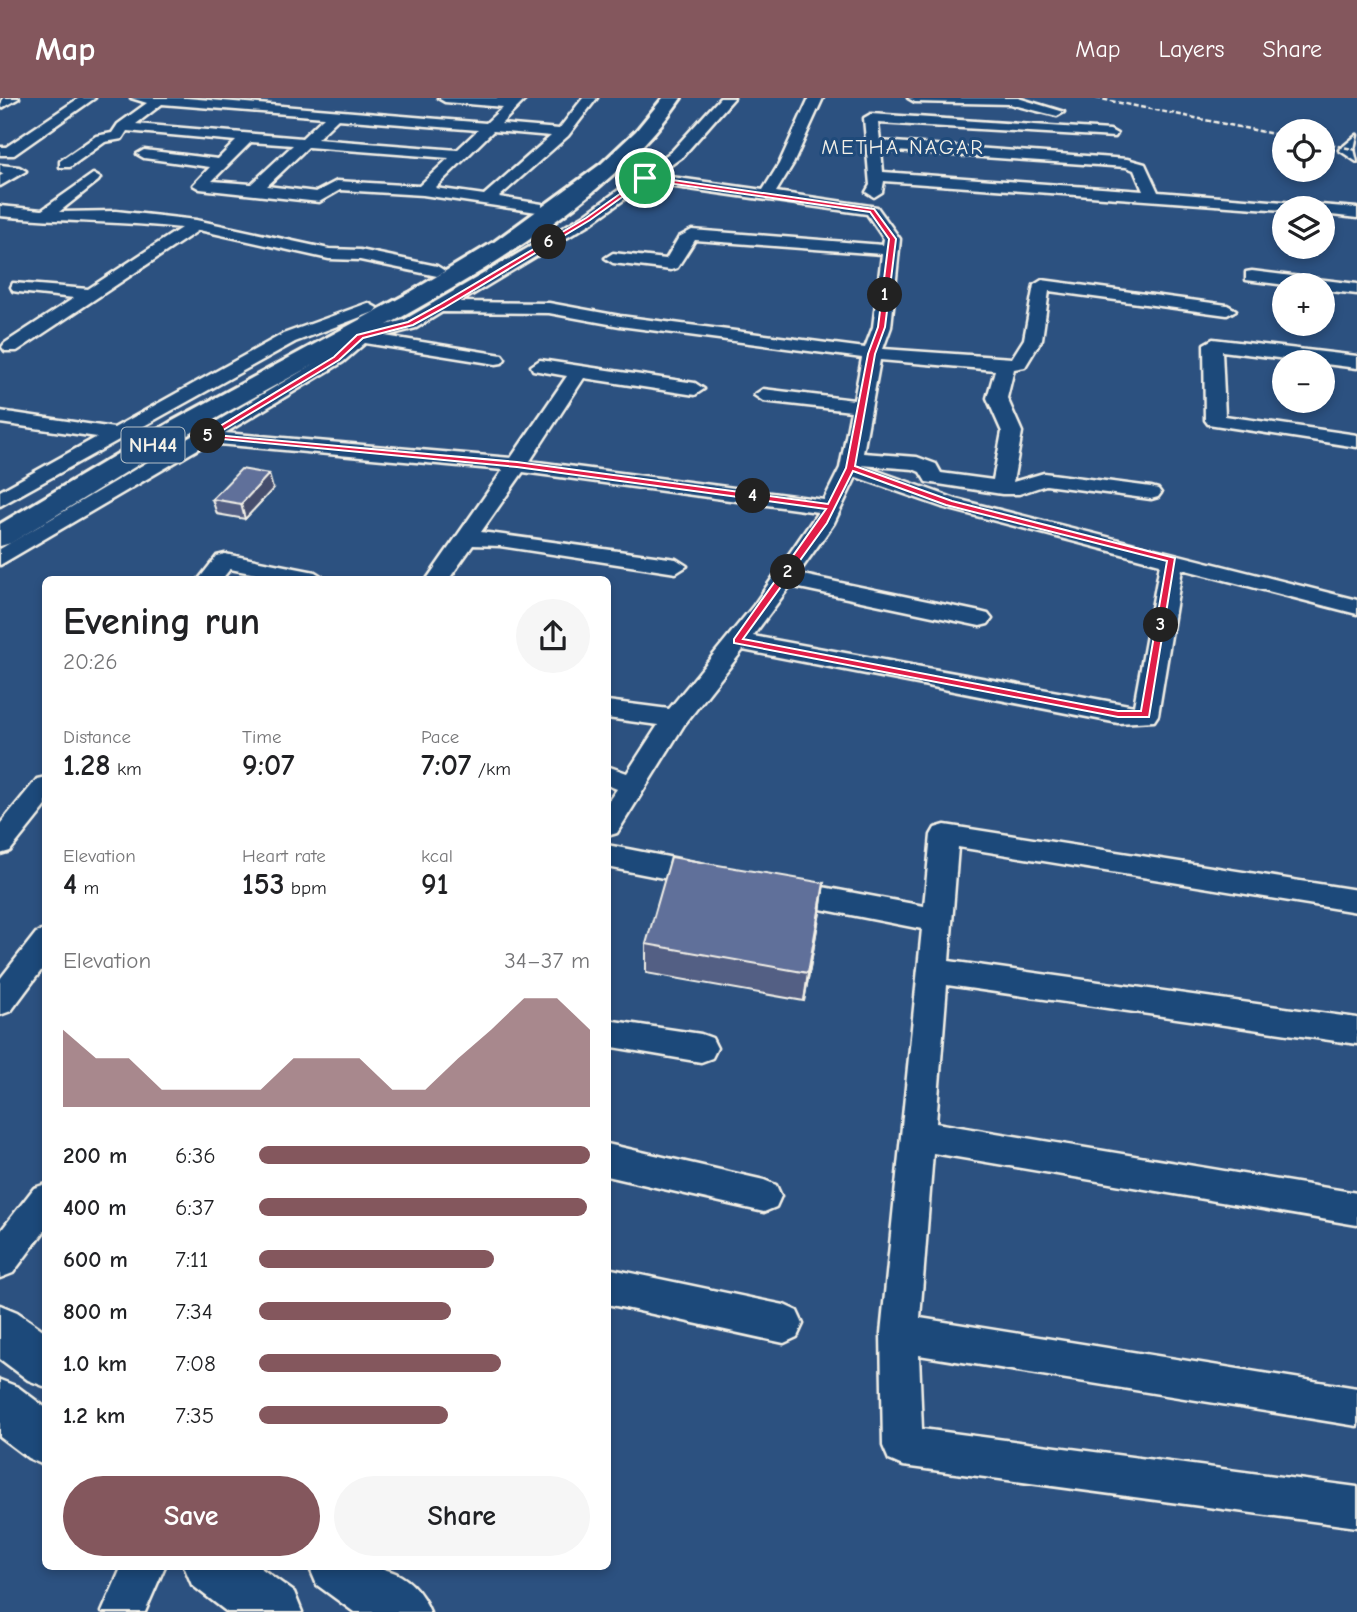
<!DOCTYPE html>
<html lang="en">
<head>
<meta charset="utf-8">
<style>
  :root { --surface:#fff; --page:#f6f6f6; --text:#202124; --muted:#757577; --accent:#84575d }
  body { margin:0; font-family:"Comic Neue",sans-serif; background:var(--page); color:var(--text); height:100vh; display:flex; flex-direction:column; font-size:26px; white-space:nowrap }
  * { box-sizing:border-box; margin:0 }
  p { font-size:23px; color:var(--muted) }
  .icon { flex:none; width:38px; height:38px; fill:none; stroke:currentColor; stroke-width:2; stroke-linecap:round; stroke-linejoin:round }
  .map { position:relative; flex:1; overflow:hidden }
  .details { position:absolute; left:42px; top:478px; width:569px; height:994px; display:flex; flex-direction:column; background:var(--surface); border-radius:10px; box-shadow:0 4px 10px #0003 }
  .details>* { flex:none }
  .buttons { position:absolute; left:1272px; top:21px; display:grid; gap:14px }
  .buttons a { display:grid; place-items:center; width:63px; height:63px; border-radius:50%; background:var(--surface); box-shadow:0 4px 10px #0003; font-size:35px }
  .pin { position:absolute; display:grid; place-items:center; width:60px; height:60px; color:#fff; margin:-30px; border:4px solid #fff; border-radius:50%; box-shadow:0 2px 7px #0007 }
  .km { position:absolute; width:35px; height:35px; margin:-18px; border-radius:50%; background:#222; color:#fff; font-size:19px; line-height:35px; text-align:center }
  .round { display:grid; place-items:center; flex:none; width:74px; height:74px; border-radius:37px; background:var(--page) }
  .headline { display:flex; align-items:center; justify-content:space-between; height:119px; padding:0 21px }
  h1 { font-size:38px; font-weight:700; line-height:52px }
  .figures { display:grid; grid-template-columns:repeat(3,1fr); gap:10px; height:119px; padding:7px 21px }
  .figures div { display:grid; align-content:center }
  .figures b { font-size:30px; font-weight:700 }
  .figures small { font-size:19px; font-weight:400 }
  .figures p { font-size:19px }
  .chart { height:196px; padding:14px 21px }
  .chart p { display:flex; justify-content:space-between }
  .chart svg { width:100%; height:126px; margin-top:7px; fill:var(--accent); opacity:.7 }
  .primary-button { display:flex; gap:14px; margin-top:auto; padding:14px 21px }
  .primary-button a { flex:1; height:80px; border-radius:42px; background:var(--accent); color:#fff; font-size:28px; font-weight:700; line-height:80px; text-align:center }
  .primary-button a+a { background:var(--page); color:var(--text) }
  ul { padding:0 21px; list-style:none; font-size:23px }
  li { display:grid; grid-template-columns:112px 84px 1fr; align-items:center; height:52px }
  li i { height:18px; border-radius:9px; background:var(--accent) }
  header { display:flex; align-items:center; gap:42px; box-sizing:border-box; height:98px; padding:0 35px; background:var(--accent); color:#fff }
  header strong { font-size:33px }
  nav { display:flex; gap:38px; margin-inline-start:auto; font-size:24px }
  .map>svg:first-child { display:block }
  .lines { fill:none; stroke-linecap:round; stroke-linejoin:round }
  .minor-casing { stroke:#f4f1e8; stroke-width:5 }
  .major-casing { stroke:#f4f1e8; stroke-width:5 }
  .highway-casing { stroke:#f4f1e8; stroke-width:6 }
  .minor { fill:#1f4a7a; fill-rule:evenodd }
  .major { fill:#1f4a7a; fill-rule:evenodd }
  .highway { fill:#1f4a7a; fill-rule:evenodd }
  .rail { stroke:#f4f1e8; stroke-width:2.5; stroke-dasharray:5 2.5; stroke-linecap:butt }
  .wall { fill:#535f84; stroke:#f4f1e8; stroke-width:2 }
  .shaded-wall { fill:#444e6c; stroke:#f4f1e8; stroke-width:2 }
  .building { fill:#616f9a; stroke:#f4f1e8; stroke-width:2 }
  .route { fill:#e11d48; stroke:#fff; stroke-width:2; fill-rule:evenodd }
  .labels { text-anchor:middle; stroke-width:6; stroke-linejoin:round; paint-order:stroke }
  .far-quarter-label { font-size:21px; letter-spacing:2px; fill:#f4f1e8; stroke:#1f4a7a }
  .shield { fill:#1f4a7a; stroke:#b4bfc7; stroke-width:2 }
  .shield-label { font-size:21px; font-weight:bold; fill:#f4f1e8 }
</style>
</head>
<body>
<header>
<strong>Map</strong>
<nav><a>Map</a><a>Layers</a><a>Share</a></nav>
</header>
<div class="map">
<svg width="1357" height="1514" viewBox="0 0 1357 1514">
  <rect width="100%" height="100%" fill="#2c5180"/>
  <filter id="ink" filterUnits="userSpaceOnUse"><feTurbulence type="fractalNoise" baseFrequency=".0143" numOctaves="2"/><feDisplacementMap in="SourceGraphic" scale="14" xChannelSelector="R" yChannelSelector="G"/><feConvolveMatrix kernelMatrix="1 2 1 2 8 2 1 2 1" color-interpolation-filters="sRGB"/></filter>
  <g filter="url(#ink)">
    <g class="lines">
      <!-- minor casing -->
      <g class="minor-casing">
        <g id="minor">
          <polygon points="3,0 19,0 0,11"/>
          <polygon points="79,0 95,0 14,57 0,57 0,49 6,49"/>
          <path d="M131,0H186L486,25L503,9L445,4L438,0H527L501,26L559,31L583,0H597L568,38L499,99L542,106V112L537,114L423,97L340,92L319,104L200,91L193,87L210,69L144,60L137,56L144,52L218,61L236,43L127,33L122,41L105,44L70,69H60V63L96,38L112,35L118,26L147,5ZM162,6L324,19L302,40L136,26ZM338,21L478,32L457,52L317,41ZM493,33L551,38L484,97L435,90ZM251,44L293,47L251,86L212,83ZM308,49L449,60L419,88L337,83L316,94L267,88Z"/>
          <path d="M720,0H734L682,59L657,77L763,92L779,66L809,0H823L793,66L776,94L877,109L900,141L891,229L883,251L1012,260L1024,241L1034,187L1042,182L1227,207L1236,212L1227,217L1049,193L1042,241L1025,269L1014,271L1007,300L1022,334L1013,384L1044,375L1151,389L1158,391L1161,395L1158,399L1151,401L1046,387L1019,396H1002L926,384L920,374L913,371L861,367L956,401L1357,502V516L1182,471L1158,617L1154,623L1118,625L743,552L684,627L617,735L607,738V705L617,691L607,687V668L627,675L658,627L607,620V603L669,611L754,507L818,414L523,374L481,434L676,461L687,468L676,475L500,448L473,447L449,481H427L503,372L208,345L0,467V451L331,256L375,216H387L390,220L383,228L404,222L583,118L672,53ZM647,85L867,116L884,141L883,147L692,132L679,139L666,161L613,155L605,160L613,165L671,172L677,170L695,142L882,156L873,229L865,250L620,218L549,205L460,204L593,124ZM442,214L549,215L620,228L862,260L854,302L763,291L754,297L763,303L851,313L840,370L824,402L530,363L584,280L695,297L704,291L695,285L540,262L531,268L533,272L567,278L511,360L225,335L343,264L365,245L496,266L502,265L505,261L502,257L496,256L385,238L416,230ZM880,262L995,272L987,300L1002,334L993,382L941,375L936,366L917,359L863,355ZM856,379L942,409L1160,466L1134,608L753,538L790,488L980,528L988,526L992,521L988,516L980,514L798,476L834,425Z"/>
          <polygon points="908,0 1018,0 1064,14 1057,18 1010,6 915,4"/>
          <path d="M871,16L1110,32L1117,36L1115,39L878,25L880,43L1127,61L1145,66L1158,94L1357,110V120L1323,116V110L1284,112L884,83L882,94L874,99L866,94L870,87L864,20ZM881,52L1126,69L1134,72L1143,93L883,74Z"/>
          <polygon points="1357,37 1354,51 1357,64 1339,52"/>
          <polygon points="0,67 19,69 26,73 0,88 0,78 4,76 0,75"/>
          <path d="M93,76L100,80L98,83L59,114L116,113L196,122L329,151L360,152L437,168L445,173L437,178L360,162L329,161L199,132L17,253H5L2,249L5,245L74,200L19,194L13,193L11,189L13,185L88,191L181,130C120,123 60,124 0,118V108L42,112Z"/>
          <polygon points="1252,173 1357,186 1357,196 1323,192 1323,187 1286,187 1246,182 1246,174"/>
          <polygon points="368,205 377,210 374,214 295,244 0,408 0,393 97,339 0,325 0,313 114,330 283,236"/>
          <polygon points="1213,241 1357,258 1357,270 1222,253 1225,318 1357,337 1357,349 1208,326 1205,322 1204,246"/>
          <polygon points="225,456 315,474 326,481 282,481 230,471 222,481 199,481 217,458"/>
          <polygon points="46,679 46,708 10,753 0,756 0,726 37,681"/>
          <polygon points="945,727 1357,792 1357,814 958,749 949,863 1357,920 1357,946 947,887 936,1025 1357,1095 1357,1127 933,1055 920,1220 1357,1290 1357,1328 919,1257 922,1331 1357,1389 1357,1429 903,1368 889,1362 883,1348 881,1235 922,831 785,804 775,801 771,793 775,785 785,782 924,808 931,737 935,730"/>
          <polygon points="607,747 704,766 714,769 718,777 714,785 704,788 607,769"/>
          <polygon points="46,831 46,866 11,913 0,917 0,881 36,835"/>
          <polygon points="607,922 701,936 712,940 717,950 712,960 701,964 607,948"/>
          <polygon points="607,1046 764,1082 776,1087 781,1098 776,1109 764,1114 607,1078"/>
          <polygon points="46,1086 46,1131 13,1175 0,1180 0,1134 34,1090"/>
          <polygon points="607,1170 784,1207 797,1213 803,1226 797,1239 784,1245 607,1206"/>
          <polygon points="122,1468 165,1468 145,1514 102,1514"/>
        </g>
      </g>
      <!-- major casing -->
      <g class="major-casing">
        <g id="major">
          <polygon points="0,1207 17,1214 46,1234 46,1289 28,1282 0,1261"/>
          <polygon points="0,1282 18,1289 46,1310 46,1368 28,1360 0,1339"/>
          <polygon points="184,1468 258,1468 294,1494 302,1514 227,1514 192,1487"/>
          <path d="M309,1468C359,1468 407,1458 430,1514H354L317,1487Z"/>
        </g>
      </g>
      <!-- highway casing -->
      <g class="highway-casing">
        <path id="highway" d="M663,0H681C592,131 392,222 256,298C172,344 92,396 11,445L0,448V426L171,324L409,195L494,144L601,66L636,33Z"/>
      </g>
      <!-- minor -->
      <use href="#minor" class="minor"/>
      <!-- major -->
      <use href="#major" class="major"/>
      <!-- highway -->
      <use href="#highway" class="highway"/>
      <!-- rail -->
      <g class="rail">
        <polyline points="1096,0 1284,38"/>
        <polyline points="1323,45 1357,52"/>
      </g>
    </g>
    <!-- wall -->
    <g class="wall">
      <polygon points="273,391 245,421 217,416 212,401"/>
      <polygon points="824,785 820,814 804,903 646,875 646,846"/>
    </g>
    <!-- shaded-wall -->
    <g class="shaded-wall">
      <polygon points="269,376 273,391 245,421 241,406"/>
      <polygon points="824,785 820,814 804,903 808,875"/>
    </g>
    <!-- building -->
    <g class="building">
      <polygon points="241,371 269,376 241,406 212,401"/>
      <polygon points="671,759 824,785 808,875 646,846"/>
    </g>
  </g>
  <!-- route -->
  <path class="route" d="M645,78L874,111L896,141L885,229L875,256L855,368L952,403L1175,460L1149,619H1118L734,545V541L826,411L517,369L202,339L334,259L357,237L408,224L439,207L586,120ZM646,82L870,114L889,141L878,229L868,256L846,370L828,406L517,364L215,337L339,262L363,240L413,227L444,210L590,122ZM853,373L946,407L1167,463L1141,613H1118L743,541L827,425Z"/>
  <g class="labels">
    <!-- far-quarter labels -->
    <g class="far-quarter-label">
      <text x="903" y="56">METHA NAGAR</text>
    </g>
    <!-- shield labels -->
    <rect class="shield" x="121.5" y="329.5" width="63" height="35" rx="5"/>
    <g class="shield-label">
      <text x="153" y="354">NH44</text>
    </g>
  </g>
</svg>
<div class="buttons">
<a><svg class="icon" aria-label="locate" viewBox="0 0 24 24"><circle cx="12" cy="12" r="6"/><path d="M12 2v4M12 18v4M2 12h4M18 12h4"/></svg></a>
<a><svg class="icon" aria-label="layers" viewBox="0 0 24 24"><path d="M12 4l9 5-9 5-9-5zM3 14l9 5 9-5"/></svg></a>
<a>+</a>
<a>−</a>
</div>
<div class="pin" style="left:645px;top:80px;background:#1e9e55"><svg class="icon" aria-label="arrive" viewBox="0 0 24 24"><path d="M6 21V4h12l-3 4 3 4H6"/></svg></div>
<b class="km" style="left:885px;top:197px">1</b>
<b class="km" style="left:788px;top:474px">2</b>
<b class="km" style="left:1161px;top:527px">3</b>
<b class="km" style="left:753px;top:398px">4</b>
<b class="km" style="left:208px;top:338px">5</b>
<b class="km" style="left:549px;top:144px">6</b>
<section class="details">
<div class="headline"><div><h1>Evening run</h1><p>20:26</p></div><a class="round"><svg class="icon" aria-label="share" viewBox="0 0 24 24"><path d="M12 15V3M7 8l5-5 5 5M5 13v7h14v-7"/></svg></a></div>
<div class="figures">
<div><p>Distance</p><b>1.28<small> km</small></b></div>
<div><p>Time</p><b>9:07</b></div>
<div><p>Pace</p><b>7:07<small> /km</small></b></div>
</div>
<div class="figures">
<div><p>Elevation</p><b>4<small> m</small></b></div>
<div><p>Heart rate</p><b>153<small> bpm</small></b></div>
<div><p>kcal</p><b>91</b></div>
</div>
<div class="chart"><p><span>Elevation</span>34–37 m</p>
<svg viewBox="0 0 160 44" preserveAspectRatio="none"><path d="M0 44V17L10 27L20 27L30 38L40 38L50 38L60 38L70 27L80 27L90 27L100 38L110 38L120 27L130 17L140 6L150 6L160 17V44z"/></svg>
</div>
<ul>
<li><b>200 m</b>6:36<i style="width:100%"></i></li>
<li><b>400 m</b>6:37<i style="width:99%"></i></li>
<li><b>600 m</b>7:11<i style="width:71%"></i></li>
<li><b>800 m</b>7:34<i style="width:58%"></i></li>
<li><b>1.0 km</b>7:08<i style="width:73%"></i></li>
<li><b>1.2 km</b>7:35<i style="width:57%"></i></li>
</ul>
<div class="primary-button"><a>Save</a><a>Share</a></div>
</section>
</div>
</body>
</html>
